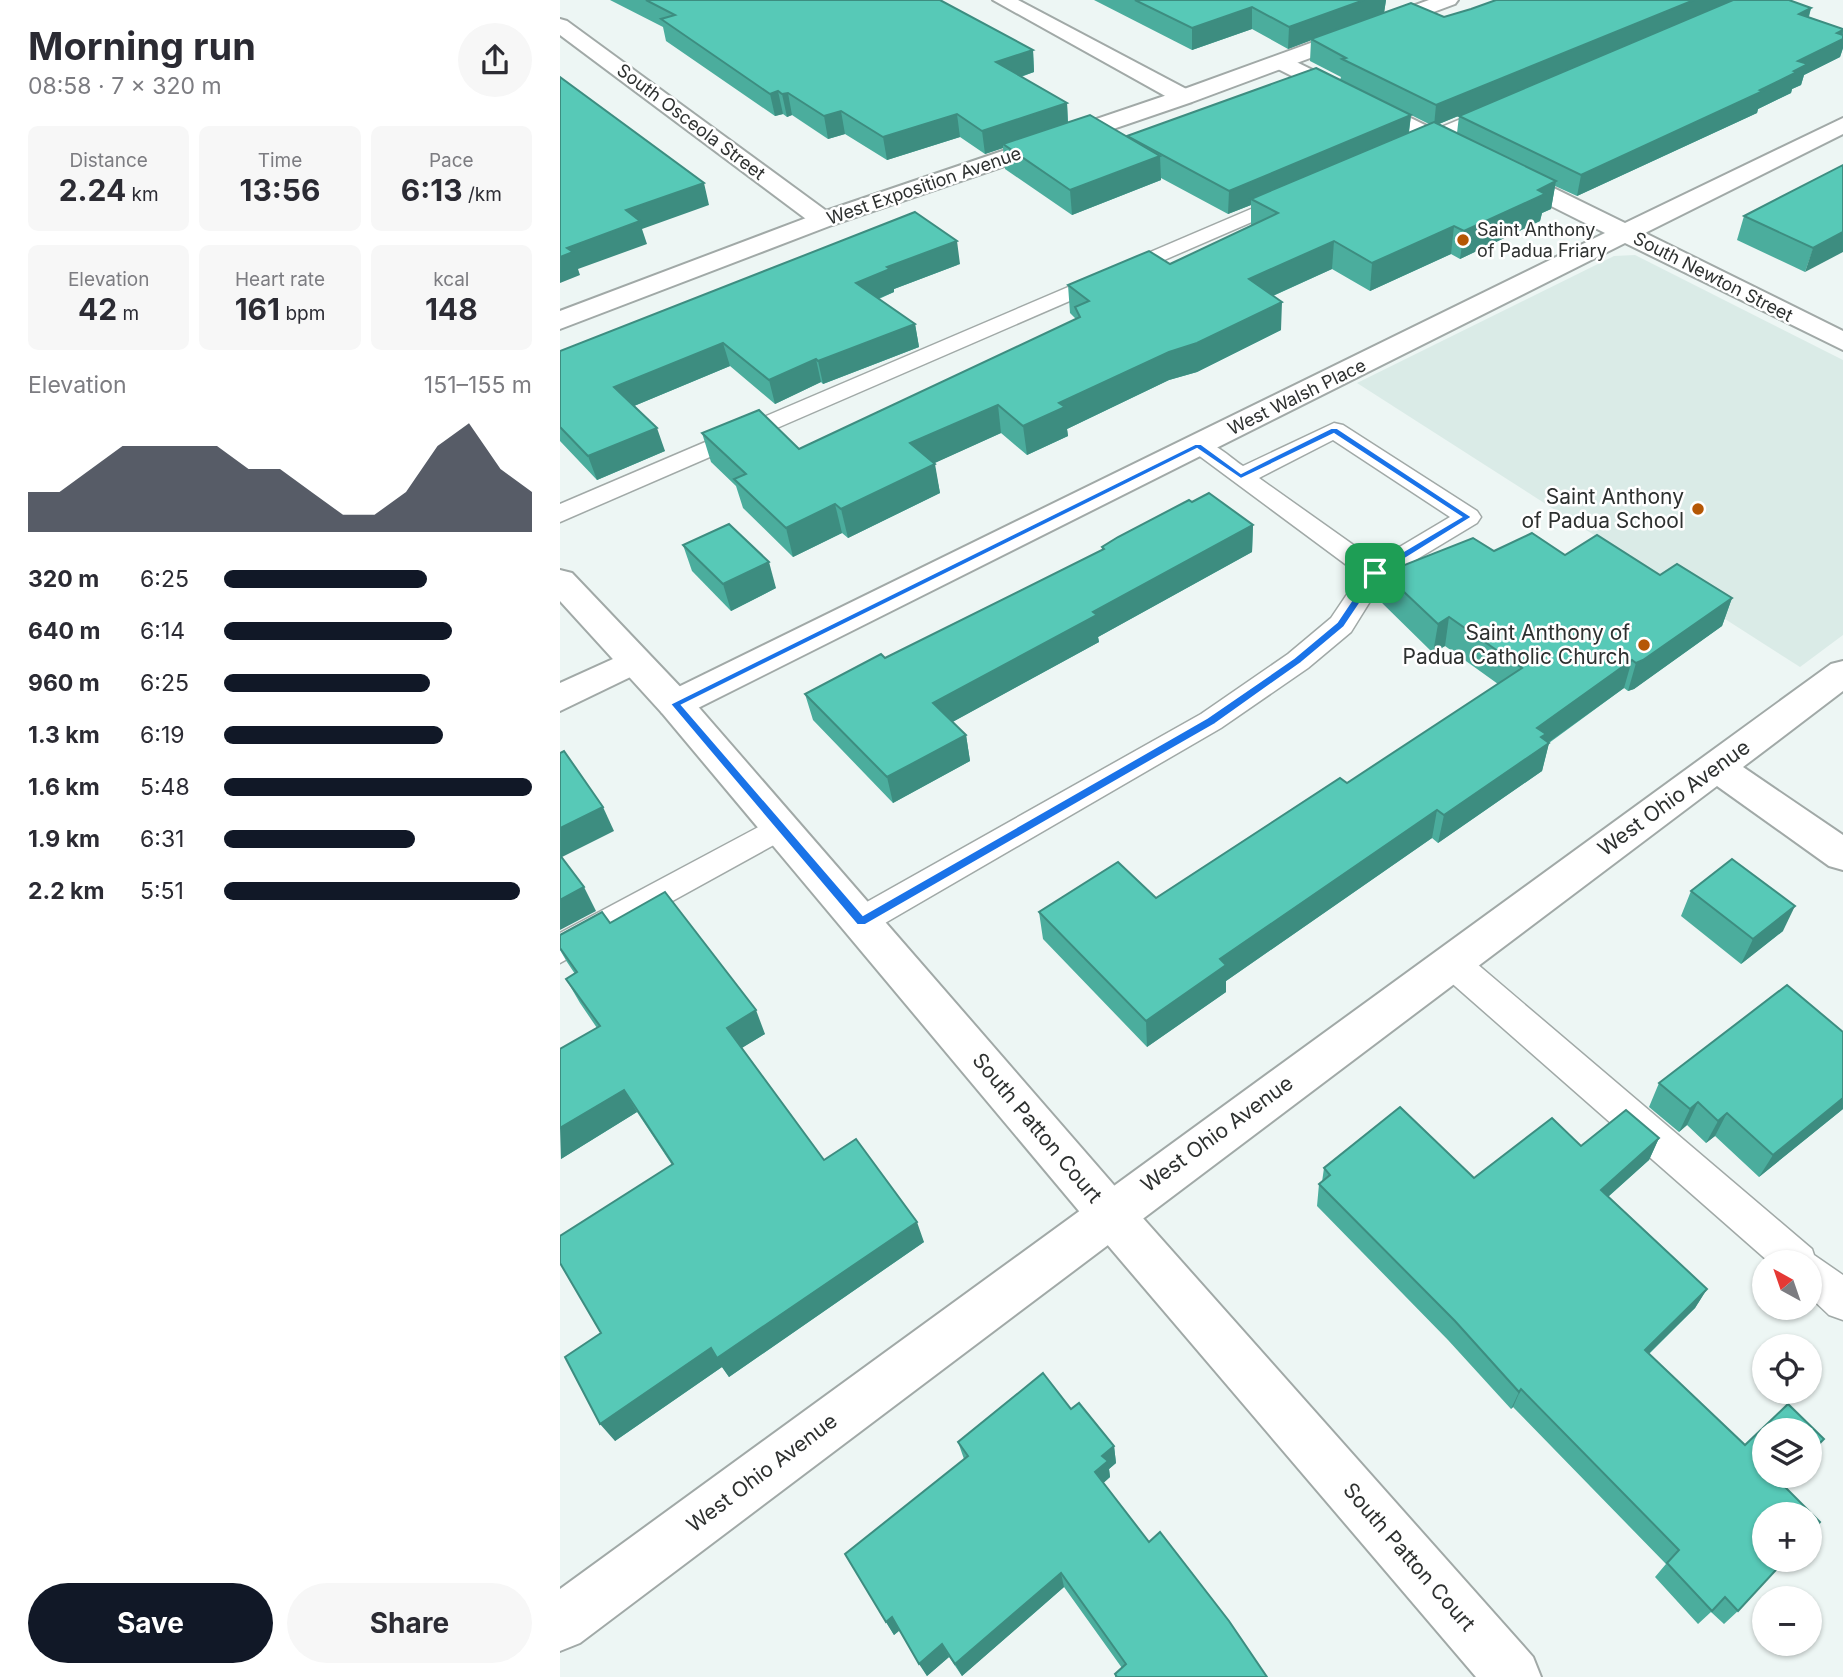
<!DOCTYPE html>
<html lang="en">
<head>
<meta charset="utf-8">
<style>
  :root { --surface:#fff; --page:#f7f7f7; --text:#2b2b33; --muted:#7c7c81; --accent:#111827 }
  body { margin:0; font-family:Inter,sans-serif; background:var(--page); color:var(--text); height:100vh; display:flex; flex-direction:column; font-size:26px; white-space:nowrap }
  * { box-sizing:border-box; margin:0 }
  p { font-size:23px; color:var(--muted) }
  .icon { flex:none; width:38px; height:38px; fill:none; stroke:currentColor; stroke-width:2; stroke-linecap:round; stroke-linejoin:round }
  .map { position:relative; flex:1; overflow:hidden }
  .sheet { display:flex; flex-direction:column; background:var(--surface); width:560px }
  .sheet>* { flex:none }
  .needle { width:46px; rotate:320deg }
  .fabs { position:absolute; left:1192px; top:1250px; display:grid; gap:14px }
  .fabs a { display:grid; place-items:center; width:70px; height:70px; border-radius:50%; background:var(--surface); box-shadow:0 2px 5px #0004; font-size:35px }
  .pin { position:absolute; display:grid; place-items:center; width:60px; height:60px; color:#fff; margin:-30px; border-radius:14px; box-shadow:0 4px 10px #0006 }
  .round { display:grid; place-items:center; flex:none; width:74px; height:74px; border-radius:37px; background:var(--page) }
  .head { display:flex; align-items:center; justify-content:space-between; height:119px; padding:0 28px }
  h1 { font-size:38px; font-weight:700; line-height:52px }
  .figures { display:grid; grid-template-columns:repeat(3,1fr); gap:10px; height:119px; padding:7px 28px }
  .figures div { display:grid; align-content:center; border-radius:10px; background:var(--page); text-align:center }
  .figures b { font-size:30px; font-weight:700 }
  .figures small { font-size:19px; font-weight:400 }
  .figures p { font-size:19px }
  .chart { height:196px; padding:14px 28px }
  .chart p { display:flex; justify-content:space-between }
  .chart svg { width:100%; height:126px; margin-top:7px; fill:var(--accent); opacity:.7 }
  .action { display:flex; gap:14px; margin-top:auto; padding:14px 28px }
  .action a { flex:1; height:80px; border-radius:42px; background:var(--accent); color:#fff; font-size:28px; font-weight:700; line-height:80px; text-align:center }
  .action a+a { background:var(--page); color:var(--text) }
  ul { padding:0 28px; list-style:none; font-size:23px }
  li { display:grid; grid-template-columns:112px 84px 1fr; align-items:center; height:52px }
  li i { height:18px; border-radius:9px; background:var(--accent) }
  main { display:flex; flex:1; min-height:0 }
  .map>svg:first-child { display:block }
  .built { fill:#daebe7 }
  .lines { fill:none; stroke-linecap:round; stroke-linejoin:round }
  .service-casing { stroke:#a1a9a7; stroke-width:3 }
  .minor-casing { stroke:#a1a9a7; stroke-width:4 }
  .tertiary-casing { stroke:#a1a9a7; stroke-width:4 }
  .service { fill:#fff; fill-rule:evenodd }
  .minor { fill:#fff; fill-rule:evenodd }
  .tertiary { fill:#fff; fill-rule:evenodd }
  .wall { fill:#4bad9d; fill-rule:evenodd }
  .shaded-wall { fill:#3d8d80 }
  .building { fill:#57c9b7; stroke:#3d8d80; stroke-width:2 }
  .route { fill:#1a73e8; stroke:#fff; stroke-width:2; fill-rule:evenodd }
  .poi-dot { fill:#b55705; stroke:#fff; stroke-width:2.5 }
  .labels { text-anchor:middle; stroke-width:5; stroke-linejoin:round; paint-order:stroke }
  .far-street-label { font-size:18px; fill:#2e3130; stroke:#fff }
  .far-poi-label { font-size:18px; fill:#2e3130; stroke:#fff; text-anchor:start }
  .poi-label { font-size:21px; fill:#2e3130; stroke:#fff; text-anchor:end }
  .street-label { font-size:21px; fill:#2e3130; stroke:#fff }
</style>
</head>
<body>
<main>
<section class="sheet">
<div class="head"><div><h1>Morning run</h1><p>08:58 · 7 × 320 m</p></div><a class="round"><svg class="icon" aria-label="share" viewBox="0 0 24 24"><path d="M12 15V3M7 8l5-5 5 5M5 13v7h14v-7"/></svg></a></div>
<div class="figures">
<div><p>Distance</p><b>2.24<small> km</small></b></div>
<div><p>Time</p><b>13:56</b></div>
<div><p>Pace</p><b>6:13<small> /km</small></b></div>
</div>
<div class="figures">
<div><p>Elevation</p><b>42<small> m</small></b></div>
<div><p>Heart rate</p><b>161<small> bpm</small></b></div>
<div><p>kcal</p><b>148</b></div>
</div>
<div class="chart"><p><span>Elevation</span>151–155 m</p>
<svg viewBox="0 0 160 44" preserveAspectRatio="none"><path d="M0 44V30L10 30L20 22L30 14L40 14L50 14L60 14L70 22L80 22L90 30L100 38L110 38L120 30L130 14L140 6L150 22L160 30V44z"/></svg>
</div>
<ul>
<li><b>320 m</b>6:25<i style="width:66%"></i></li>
<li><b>640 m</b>6:14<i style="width:74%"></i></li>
<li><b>960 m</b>6:25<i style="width:67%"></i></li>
<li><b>1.3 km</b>6:19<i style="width:71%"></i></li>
<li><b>1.6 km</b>5:48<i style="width:100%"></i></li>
<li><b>1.9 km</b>6:31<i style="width:62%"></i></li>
<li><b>2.2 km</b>5:51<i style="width:96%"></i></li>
</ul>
<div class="action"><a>Save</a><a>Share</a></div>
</section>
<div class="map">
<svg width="1283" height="1677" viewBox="0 0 1283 1677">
  <rect width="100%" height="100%" fill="#edf6f4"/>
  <!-- built -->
  <polygon class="built" points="1075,255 1283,360 1283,635 1240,667 797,383 1054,256"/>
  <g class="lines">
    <!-- service casing -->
    <g class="service-casing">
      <g id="service">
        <polygon points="937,104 946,110 944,114 857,151 850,153 840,147 843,143"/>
        <polygon points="731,192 741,198 738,202 0,522 0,504"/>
        <path d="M774,423L783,425L917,511L921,517L917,523L824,579L791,632L748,668L661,728L313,930L301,934L289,930L285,921L289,912L641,714L728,654L771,618L800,575L626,446L629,441C649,436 667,455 683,466ZM773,440L890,517L816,561L699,478Z"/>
        <polygon points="221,815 232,819 237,827 232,835 0,963 0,933"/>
        <polygon points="891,948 903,952 1252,1249 1254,1255 1283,1275 1283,1320 1269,1315 1250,1297 1250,1262 1209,1262 879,972 874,962 879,952"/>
      </g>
    </g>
    <!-- minor casing -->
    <g class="minor-casing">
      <g id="minor">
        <polygon points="433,0 458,0 632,92 635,97 624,104 616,102"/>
        <polygon points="0,19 7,21 272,215 276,220 272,225 254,225 0,35"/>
        <polygon points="722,55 1065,223 1283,118 1283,134 1085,233 1283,331 1283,350 1065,243 128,713 115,717 102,713 97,704 102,695 1045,233 714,67 711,62"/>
        <polygon points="75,649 87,653 92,661 87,669 0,711 0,683"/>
        <polygon points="1283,661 1283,691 1183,767 1283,835 1283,870 1269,866 1157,786 20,1643 0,1651 0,1589 1271,664"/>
      </g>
    </g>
    <!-- tertiary casing -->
    <g class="tertiary-casing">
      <g id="tertiary">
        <polygon points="869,0 898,0 895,4 632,102 272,225 0,329 0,311 254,215 616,92"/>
        <polygon points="0,570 12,573 128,695 566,1199 973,1657 981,1677 916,1677 534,1229 102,713 0,601"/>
      </g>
    </g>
    <!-- service -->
    <use href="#service" class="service"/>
    <!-- minor -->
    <use href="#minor" class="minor"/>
    <!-- tertiary -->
    <use href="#tertiary" class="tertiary"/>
  </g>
  <!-- wall -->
  <g class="wall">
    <path d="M50,0H380L473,50L474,72L461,77L507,103L508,122L567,136L780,80L781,77L750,61L751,40L728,49L692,29L632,50L534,0H826L824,13L884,17L1251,8L1249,17L1283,29V48L1280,57L1244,75L1241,85L1232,89L1231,93L1198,109L1197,113L1017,196L995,186L991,209L982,213L980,221L900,259L891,254L810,291L772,269L713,296L721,330L637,372L609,380L507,429L508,436L467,455L441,433L374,463L380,493L288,538L282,533L233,557L183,508L176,486L151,462L142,433L239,449L516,319L510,313L508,285L610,264L691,226V205L668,214L601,178V180L512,215L445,169L443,148L425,154L400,137L327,160L285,134L268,139L232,115L227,117L223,114L215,116L106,41L103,27ZM918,108L899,116L897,133L879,124ZM851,115L869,124L849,133Z"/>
    <polygon points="1283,165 1245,272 1177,240 1184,216"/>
    <polygon points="400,264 334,289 334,292 319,299 355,324 359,347 263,384 261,382 215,404 170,366 74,406 105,451 37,480 0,441 0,351"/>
    <polygon points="632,502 693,525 692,552 538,637 539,642 392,722 406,735 410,761 333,803 253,720 245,694 325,658 542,550 542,547"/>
    <polygon points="123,545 216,588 171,611 132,571"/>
    <polygon points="934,551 1005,555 1100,575 1172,598 1162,626 1074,689 1068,691 1064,688 989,743 982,771 878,843 872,838 666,981 666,992 587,1047 483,939 479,912 596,898 787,783 938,684 885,646 873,653 820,601 824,573"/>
    <polygon points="1131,891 1223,931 1181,964 1121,916"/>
    <polygon points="50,923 205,1034 181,1048 264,1160 364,1242 169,1377 162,1367 55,1441 41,1333 112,1165 77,1112 1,1159 37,1028 20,1003 6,979 15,974 7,962 0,950 0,948"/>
    <polygon points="1099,1083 1283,1109 1199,1177 1155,1136 1146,1143 1127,1125 1119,1132 1089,1107"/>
    <polygon points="840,1107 914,1178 992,1118 1021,1146 1066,1110 1099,1138 1089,1160 1048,1197 1147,1289 1135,1308 1089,1354 1185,1445 1228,1404 1264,1439 1250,1454 1250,1430 1204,1430 1204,1475 1228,1475 1220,1483 1260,1522 1250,1534 1250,1514 1204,1514 1204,1559 1226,1559 1178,1611 1164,1624 1151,1612 1138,1624 1095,1577 1106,1564 953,1407 951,1409 888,1340 757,1206 759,1184 762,1182 764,1168"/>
    <polygon points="511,1409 554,1446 556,1463 549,1469 550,1477 543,1483 589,1542 707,1677 555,1677 555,1674 562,1668 504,1587 402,1676 389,1657 367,1676 340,1630 334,1635 326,1622 404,1459 398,1442"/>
  </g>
  <!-- shaded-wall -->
  <g class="shaded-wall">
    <polygon points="804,0 826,0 824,13 728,49 729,27"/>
    <polygon points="1134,0 1177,0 874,126 876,105"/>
    <polygon points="692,7 692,29 632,50 632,28"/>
    <polygon points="1251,8 1245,28 1239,14"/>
    <polygon points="1283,30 1282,39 1283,39 1283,48 1280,57 1244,75 1241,85 1232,89 1231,93 1198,109 1197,113 1017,196 1021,175 1200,90 1238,61"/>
    <polygon points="473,50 474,72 438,84 436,62"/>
    <polygon points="218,91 223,114 215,116 210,94"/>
    <polygon points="228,93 232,115 227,117 222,94"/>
    <polygon points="507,103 508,126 443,144 443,148 425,154 422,131"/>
    <polygon points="281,111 285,134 268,139 264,116"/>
    <polygon points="397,114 400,137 327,160 323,137"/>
    <polygon points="851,115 848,137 691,199 691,205 668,214 669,191"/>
    <polygon points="600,156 601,180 512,215 510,190"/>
    <polygon points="996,181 991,209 982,213 980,221 900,259 904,231 978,190"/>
    <polygon points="144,183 149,205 82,229 87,244 18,269 20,275 0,283 0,257 7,248 66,210"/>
    <polygon points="894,226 891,254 810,291 812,263"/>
    <polygon points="1283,232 1283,252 1245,272 1253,248"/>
    <polygon points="397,241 400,264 334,289 334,292 300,306 296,283 327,267"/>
    <polygon points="774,241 772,269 688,307 689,279"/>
    <polygon points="722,302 721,330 637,372 609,380 507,429 508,436 467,455 463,426 499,403 609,352"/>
    <polygon points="355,324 359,347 263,384 258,361"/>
    <polygon points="163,343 170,366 62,411 54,387"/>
    <polygon points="256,359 261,382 215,404 209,380"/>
    <polygon points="438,405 441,433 355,472 350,443"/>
    <polygon points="97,428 105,451 37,480 28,456"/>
    <polygon points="375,464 380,493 288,538 281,509"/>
    <polygon points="275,504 282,533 233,557 226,528"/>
    <polygon points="693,525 692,552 538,637 539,642 378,730 373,703 533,612"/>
    <polygon points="209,562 216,588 171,611 163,584"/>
    <polygon points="1172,598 1162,626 1074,689 1068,691 1076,663"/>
    <polygon points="889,617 885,646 873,653 878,624"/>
    <polygon points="1072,660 1064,688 982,747 989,743 982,771 878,843 884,815 977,728"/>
    <polygon points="406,735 410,761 333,803 327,777"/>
    <polygon points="43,807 54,831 0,858 0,828"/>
    <polygon points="877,810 872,838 666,981 666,992 587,1047 586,1021 660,959"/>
    <polygon points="24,887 36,911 0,930 0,900"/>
    <polygon points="1235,906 1223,931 1181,964 1193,939"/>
    <polygon points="196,1010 205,1034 177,1051 167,1028"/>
    <polygon points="64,1090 77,1112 1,1159 0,1128"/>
    <polygon points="1283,1098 1283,1109 1199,1177 1213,1155"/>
    <polygon points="1138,1102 1127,1125 1119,1132 1130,1109"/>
    <polygon points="1167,1113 1155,1136 1146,1143 1158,1121"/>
    <polygon points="1099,1138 1089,1160 1032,1211 1041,1190"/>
    <polygon points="357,1222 364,1242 169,1377 162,1367 55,1441 40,1424 151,1348"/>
    <polygon points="1147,1289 1135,1308 1074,1368 1085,1350"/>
    <polygon points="961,1389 953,1407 951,1409 959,1392"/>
    <polygon points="554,1446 556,1463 549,1469 550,1477 538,1488 535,1472 542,1456"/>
    <polygon points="501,1573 504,1587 402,1676 395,1664"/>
    <polygon points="332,1617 340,1630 334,1635 326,1622"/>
    <polygon points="382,1644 389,1657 367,1676 359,1664"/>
  </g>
  <!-- building -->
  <g class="building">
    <polygon points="86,0 380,0 473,50 436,62 507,103 422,131 397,114 323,137 281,111 264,116 228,93 222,94 218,91 210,94 101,19 115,15"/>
    <polygon points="575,0 804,0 729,27 692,7 632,28"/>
    <polygon points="936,0 1134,0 876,105 782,59 786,58 751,39 851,3 884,17 911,9"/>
    <polygon points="1173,0 1229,0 1251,8 1239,14 1283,29 1283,30 1277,33 1283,35 1283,39 1238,61 1248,64 1234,71 1237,72 1200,90 1203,91 1021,175 899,116"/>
    <polygon points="756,68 851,115 669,191 567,136"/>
    <polygon points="0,77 144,183 66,210 80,221 7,248 13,252 0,257"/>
    <polygon points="530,115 600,156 510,190 443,144"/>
    <polygon points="874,122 996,181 978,190 985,194 904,231 894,226 812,263 774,241 689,279 722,302 637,343 609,352 499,403 505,407 463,426 438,405 350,443 375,464 281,509 275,504 226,528 174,479 186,474 142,433 199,410 239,449 520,317 515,307 529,301 508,285 589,251 610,264 718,213 691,199"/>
    <polygon points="1283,165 1283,232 1253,248 1184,216"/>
    <polygon points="355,212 397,241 327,267 330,269 296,283 355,324 258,361 256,359 209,380 163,343 54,387 97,428 28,456 0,427 0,351"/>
    <polygon points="649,493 693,525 533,612 537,615 373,703 406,735 327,777 245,694 321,654 325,658 544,549 542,547 558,537 629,500 632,502"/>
    <polygon points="169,524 209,562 163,584 123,545"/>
    <polygon points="972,533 1005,555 1037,535 1100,575 1117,564 1172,598 1083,660 1076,663 1072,660 977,728 986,734 981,737 989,743 884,815 877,810 660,959 666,965 586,1021 479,912 558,862 596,898 780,778 787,783 962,668 889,617 878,624 824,573 913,538 934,551"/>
    <polygon points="4,751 43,807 0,828 0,753"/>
    <polygon points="0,855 24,887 0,900"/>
    <polygon points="1172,859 1235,906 1193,939 1131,891"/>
    <polygon points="105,892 196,1010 167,1028 264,1160 296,1139 357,1222 157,1358 151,1348 40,1424 5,1357 41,1333 0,1263 0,1236 113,1164 64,1090 0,1128 0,1049 40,1026 6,979 17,972 0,948 0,935 42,912 50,923"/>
    <polygon points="1227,985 1283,1032 1283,1098 1213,1155 1167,1113 1158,1121 1138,1102 1130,1109 1099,1083"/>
    <polygon points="840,1107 914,1178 992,1118 1021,1146 1066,1110 1099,1138 1041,1190 1147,1289 1085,1350 1185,1445 1228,1404 1264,1439 1250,1453 1250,1430 1204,1430 1204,1475 1227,1475 1220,1482 1260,1522 1250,1534 1250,1514 1204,1514 1204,1559 1226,1559 1178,1611 1165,1597 1152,1611 1107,1563 1119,1550 961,1389 959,1392 895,1321 759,1184 770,1175 764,1168"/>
    <polygon points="483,1373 511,1409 519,1403 554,1446 542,1456 548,1461 535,1472 589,1542 600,1532 669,1621 707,1677 557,1677 555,1674 566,1664 501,1573 395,1664 382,1644 359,1664 332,1617 326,1622 285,1554 408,1456 398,1442"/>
  </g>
  <!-- route -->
  <path class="route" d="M771,428H777L912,517L819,575L784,627L741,663L655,724L305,925H297L110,704L635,444H641L681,473ZM774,434L901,517L812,570L777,622L734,658L647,718L303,915L122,705L637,449L681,479Z"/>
  <!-- markers -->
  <g class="poi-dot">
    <circle cx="903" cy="240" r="7"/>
    <circle cx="1138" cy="509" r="7"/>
    <circle cx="1084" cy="645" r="7"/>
  </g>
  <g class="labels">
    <!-- far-street labels -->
    <g class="far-street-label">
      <text transform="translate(131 122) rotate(37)" y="6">South Osceola Street</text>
      <text transform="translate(364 186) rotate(-19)" y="6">West Exposition Avenue</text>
      <text transform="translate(1153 277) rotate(27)" y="6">South Newton Street</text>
      <text transform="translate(737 397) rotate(-26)" y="6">West Walsh Place</text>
    </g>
    <!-- far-poi labels -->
    <g class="far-poi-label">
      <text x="917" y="236">Saint Anthony<tspan x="917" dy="21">of Padua Friary</tspan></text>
    </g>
    <!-- poi labels -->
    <g class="poi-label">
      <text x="1124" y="504">Saint Anthony<tspan x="1124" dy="24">of Padua School</tspan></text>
      <text x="1070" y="640">Saint Anthony of<tspan x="1070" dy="24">Padua Catholic Church</tspan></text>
    </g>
    <!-- street labels -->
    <g class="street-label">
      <text transform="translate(1114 798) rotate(-36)" y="7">West Ohio Avenue</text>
      <text transform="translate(477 1128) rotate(50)" y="7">South Patton Court</text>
      <text transform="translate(657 1134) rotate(-36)" y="7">West Ohio Avenue</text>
      <text transform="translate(202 1473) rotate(-37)" y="7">West Ohio Avenue</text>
      <text transform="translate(849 1557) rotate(49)" y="7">South Patton Court</text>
    </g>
  </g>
</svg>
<div class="fabs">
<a><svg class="needle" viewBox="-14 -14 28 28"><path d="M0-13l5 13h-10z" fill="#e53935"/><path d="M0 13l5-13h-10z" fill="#7c7c81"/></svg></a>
<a><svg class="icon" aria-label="locate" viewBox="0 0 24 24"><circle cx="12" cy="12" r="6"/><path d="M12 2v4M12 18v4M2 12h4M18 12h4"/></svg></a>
<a><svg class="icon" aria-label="layers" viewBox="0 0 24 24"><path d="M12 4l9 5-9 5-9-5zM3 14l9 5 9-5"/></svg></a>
<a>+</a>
<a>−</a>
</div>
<div class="pin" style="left:815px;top:573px;background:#1e9e55"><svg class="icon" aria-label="arrive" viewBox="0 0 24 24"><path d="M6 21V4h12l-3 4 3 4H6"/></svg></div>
</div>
</main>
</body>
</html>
